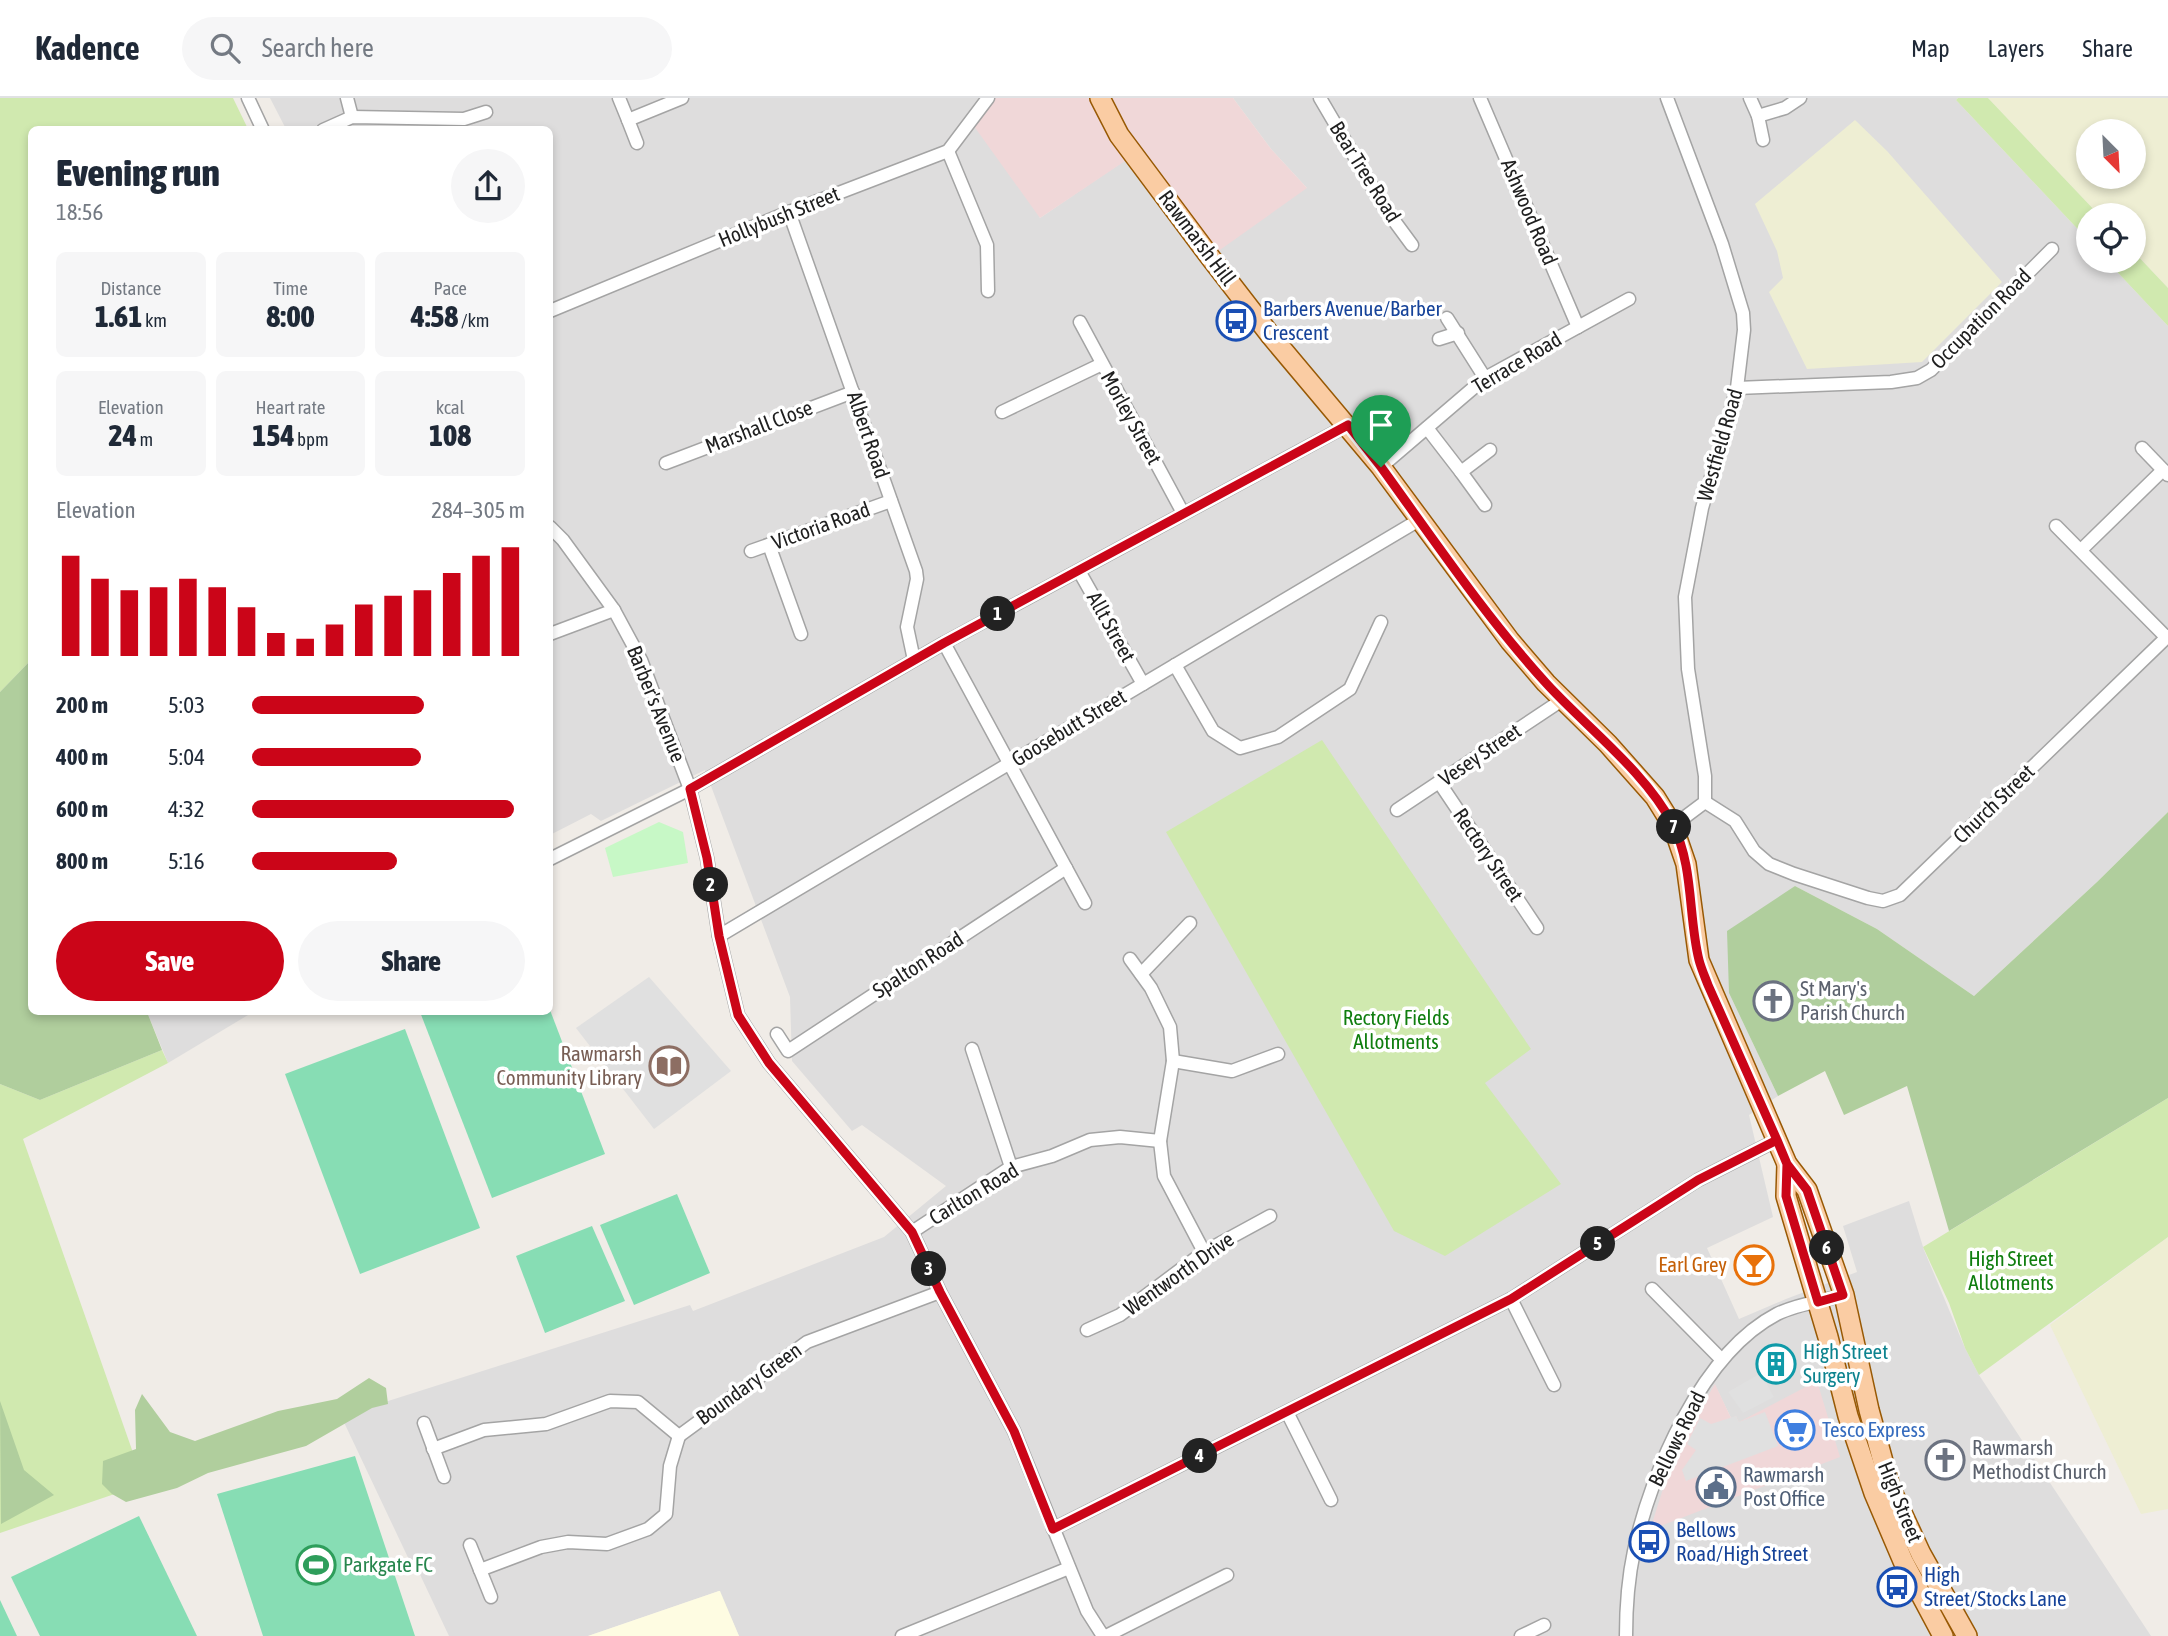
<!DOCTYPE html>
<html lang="en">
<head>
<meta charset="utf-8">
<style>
  :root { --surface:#fff; --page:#f6f6f7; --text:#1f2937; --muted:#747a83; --line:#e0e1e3; --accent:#cb0518 }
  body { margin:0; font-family:"Asap Condensed",sans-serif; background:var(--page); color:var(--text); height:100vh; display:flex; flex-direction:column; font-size:26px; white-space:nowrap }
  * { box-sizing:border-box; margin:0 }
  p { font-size:23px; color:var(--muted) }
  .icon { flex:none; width:38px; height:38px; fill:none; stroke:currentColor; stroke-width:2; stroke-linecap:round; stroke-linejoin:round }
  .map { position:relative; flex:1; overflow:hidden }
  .drawer { position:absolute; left:28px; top:28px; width:525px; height:889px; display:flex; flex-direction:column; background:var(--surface); border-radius:10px; box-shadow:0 4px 10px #0003 }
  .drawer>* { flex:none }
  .needle { width:46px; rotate:156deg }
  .tools { position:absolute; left:2076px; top:21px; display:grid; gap:14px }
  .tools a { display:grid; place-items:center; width:70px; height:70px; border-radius:50%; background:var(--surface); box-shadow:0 4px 10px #0003; font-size:35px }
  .pin { position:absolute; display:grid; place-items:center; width:60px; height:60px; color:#fff; margin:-72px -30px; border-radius:50% 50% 50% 0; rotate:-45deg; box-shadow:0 0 7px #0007 }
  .pin .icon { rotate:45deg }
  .km { position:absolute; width:35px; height:35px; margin:-18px; border-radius:50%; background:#222; color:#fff; font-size:19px; line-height:35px; text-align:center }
  .round { display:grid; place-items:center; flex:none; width:74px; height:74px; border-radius:37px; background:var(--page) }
  .head { display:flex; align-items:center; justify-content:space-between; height:119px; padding:0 28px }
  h1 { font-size:38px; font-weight:800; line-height:52px }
  .stats { display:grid; grid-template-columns:repeat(3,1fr); gap:10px; height:119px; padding:7px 28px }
  .stats div { display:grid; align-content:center; border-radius:10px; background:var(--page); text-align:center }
  .stats b { font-size:30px; font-weight:800 }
  .stats small { font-size:19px; font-weight:400 }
  .stats p { font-size:19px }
  .chart { height:196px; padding:14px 28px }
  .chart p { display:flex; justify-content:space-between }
  .chart svg { width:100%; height:126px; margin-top:7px; stroke:var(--accent); stroke-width:6 }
  .cta { display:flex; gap:14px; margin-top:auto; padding:14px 28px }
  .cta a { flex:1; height:80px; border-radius:42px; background:var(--accent); color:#fff; font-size:28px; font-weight:800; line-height:80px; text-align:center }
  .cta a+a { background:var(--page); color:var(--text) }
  ul { padding:0 28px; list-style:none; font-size:23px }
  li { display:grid; grid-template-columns:112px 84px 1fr; align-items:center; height:52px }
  li i { height:18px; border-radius:9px; background:var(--accent) }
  header { display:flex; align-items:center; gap:42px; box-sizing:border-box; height:98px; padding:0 35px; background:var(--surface); border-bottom:2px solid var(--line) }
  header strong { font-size:33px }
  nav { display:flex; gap:38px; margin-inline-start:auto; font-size:24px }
  .search { width:490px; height:63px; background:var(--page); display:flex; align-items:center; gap:18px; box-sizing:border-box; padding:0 24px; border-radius:38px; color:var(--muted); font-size:26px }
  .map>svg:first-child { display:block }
  .residential { fill:#dedddd; fill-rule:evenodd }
  .commercial { fill:#f0d7d8 }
  .education { fill:#fefce2 }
  .farmland { fill:#eeeed3; fill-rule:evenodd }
  .grass { fill:#d0e9af }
  .forest { fill:#b0ce9d }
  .park { fill:#c7f8c6 }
  .pitch { fill:#87ddb4 }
  .parking { fill:#e0e0e0 }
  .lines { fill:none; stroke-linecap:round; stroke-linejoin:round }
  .minor-casing { stroke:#a4a4a4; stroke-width:15 }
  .primary-casing { stroke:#985904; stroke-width:22 }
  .minor { stroke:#fff; stroke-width:12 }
  .primary { stroke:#facca3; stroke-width:19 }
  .route-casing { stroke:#fff; stroke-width:14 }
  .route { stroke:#cb0518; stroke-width:9 }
  .labels { text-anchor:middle; stroke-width:7; stroke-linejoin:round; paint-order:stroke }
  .street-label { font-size:21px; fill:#202020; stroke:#fff }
  .transit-label { font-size:21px; fill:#164399; stroke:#fff; text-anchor:start }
  .worship-label { font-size:21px; fill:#5b616d; stroke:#fff; text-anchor:start }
  .park-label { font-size:21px; fill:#107e0f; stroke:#fff }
  .education-label { font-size:21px; fill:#785e54; stroke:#fff; text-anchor:end }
  .food-label { font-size:21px; fill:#c56008; stroke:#fff; text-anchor:end }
  .culture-label { font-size:21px; fill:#0d838f; stroke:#fff; text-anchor:start }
  .shop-label { font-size:21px; fill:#366cbe; stroke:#fff; text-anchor:start }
  .service-label { font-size:21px; fill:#4e5e75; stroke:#fff; text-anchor:start }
  .leisure-label { font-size:21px; fill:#27864d; stroke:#fff; text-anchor:start }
</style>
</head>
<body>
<header>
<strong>Kadence</strong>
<div class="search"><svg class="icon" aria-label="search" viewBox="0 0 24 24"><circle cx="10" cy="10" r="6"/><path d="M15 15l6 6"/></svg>Search here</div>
<nav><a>Map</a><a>Layers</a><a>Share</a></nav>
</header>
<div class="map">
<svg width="2168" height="1538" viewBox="0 0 2168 1538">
  <rect width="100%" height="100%" fill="#f0ece7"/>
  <!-- residential -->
  <g class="residential">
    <path d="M270,0H985L1040,120L1134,56L1307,90L1271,51L1233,0H1958L1956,2L2088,142V163H2107L2168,228V714L2097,784L1974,898L1877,831L1795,788L1729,895L1778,998L1749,1017L1773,1119L1707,1150L1739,1221L1786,1201L1857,1174L1843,1128L1909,1103L1924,1152L1965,1250L1979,1277L2151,1538H739L719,1493L588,1538H449L415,1466L412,1468L341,1318L690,1207L693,1213L884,1139L946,1088L862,1027L852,1033L792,963L790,899L705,672L601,723L591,716L550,737V32L286,31ZM1715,1287L1731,1320L1738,1324L1651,1432L1675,1353Z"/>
    <polygon points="147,914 253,914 168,965"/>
  </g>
  <!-- commercial -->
  <g class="commercial">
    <polygon points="985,0 1233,0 1271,51 1307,90 1210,159 1134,57 1040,120 971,24"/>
    <polygon points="1817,1283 1840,1359 1650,1432 1675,1353 1715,1286 1731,1320 1736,1318 1739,1324"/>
  </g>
  <!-- education -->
  <polygon class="education" points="720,1493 739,1538 588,1538 719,1493"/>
  <!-- farmland -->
  <g class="farmland">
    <path d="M1988,0H2168V190L2133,153V117H2099ZM2088,33H2133V79H2088Z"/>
    <polygon points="1855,22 1887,53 2002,184 1922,264 1807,271 1769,194 1783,180 1777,153 1755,106"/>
    <polygon points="2168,1139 2168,1411 2141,1416 2050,1227"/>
  </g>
  <!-- grass -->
  <g class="grass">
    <polygon points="0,0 233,0 248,31 32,32 31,562 0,594"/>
    <polygon points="1958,0 1988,0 2099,117 2088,117 2088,142 1956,2"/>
    <polygon points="2133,153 2168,190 2168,228 2107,163 2133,163"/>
    <polygon points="1322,642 1531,951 1485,985 1561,1086 1445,1158 1394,1133 1166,734"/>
    <polygon points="162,952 168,965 23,1041 144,1386 0,1435 0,986 40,1002"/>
    <polygon points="2168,1000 2168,1139 1979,1277 1965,1250 1949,1205 1923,1149"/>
  </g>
  <!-- forest -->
  <g class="forest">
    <polygon points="31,562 32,914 147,914 162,952 40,1002 0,986 0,594"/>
    <polygon points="2168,714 2168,1000 1949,1133 1907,988 1844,1017 1825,973 1778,998 1729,895 1727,833 1795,788 1877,831 1974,898 2097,784"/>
    <polygon points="369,1280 386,1290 388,1306 372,1310 306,1348 208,1375 177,1390 126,1404 112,1396 102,1386 103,1363 136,1351 135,1312 142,1296 170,1334 195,1343 278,1313 337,1301"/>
    <polygon points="0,1303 24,1372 54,1397 1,1426"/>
  </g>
  <!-- park -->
  <polygon class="park" points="659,724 683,734 688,765 613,779 605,750"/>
  <!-- pitch -->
  <g class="pitch">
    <polygon points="550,912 605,1056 492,1100 420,914"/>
    <polygon points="405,931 480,1130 360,1176 285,976"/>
    <polygon points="677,1096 710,1175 634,1207 600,1127"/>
    <polygon points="592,1128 625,1203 545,1235 516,1158"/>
    <polygon points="355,1358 415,1538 263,1538 217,1396"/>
    <polygon points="139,1418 197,1538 40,1538 11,1479"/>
    <polygon points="0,1502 17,1538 0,1538"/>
  </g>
  <!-- parking -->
  <g class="parking">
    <polygon points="649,879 731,973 654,1031 576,930"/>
    <polygon points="1761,1275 1774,1299 1743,1315 1728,1294"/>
    <polygon points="1765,1314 1778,1348 1686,1383 1682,1372 1696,1352 1687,1346 1700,1320 1711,1326 1736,1318 1739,1324"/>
  </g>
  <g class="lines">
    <!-- minor casing -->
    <g class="minor-casing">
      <g id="minor">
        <polyline points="248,0 263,32"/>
        <polyline points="347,0 352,19"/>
        <polyline points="619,0 628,22"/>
        <polyline points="1320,0 1384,109 1412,147"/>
        <polyline points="1480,0 1578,229"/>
        <polyline points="1667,0 1722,146 1743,215 1744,232 1737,290 1702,410 1685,499 1688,571 1705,678 1705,704 1673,728"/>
        <polyline points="1750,0 1758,18 1763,42"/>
        <polyline points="1758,18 1785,10 1800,0"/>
        <polyline points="323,32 352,19 464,21 486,14"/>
        <polyline points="637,45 628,22 682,0"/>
        <polyline points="948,53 987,147 988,193"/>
        <polyline points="789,114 916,473 917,481 907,529 914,562"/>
        <polyline points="550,213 789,114 948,53 988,0"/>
        <polyline points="1447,220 1485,280"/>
        <polyline points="1080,224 1183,415"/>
        <polyline points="1439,241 1458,235"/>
        <polyline points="1737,290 1891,284 1917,280 1931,272 2052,151"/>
        <polyline points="1002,314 1102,266"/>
        <polyline points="1427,330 1461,374 1490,352"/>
        <polyline points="2142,350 2168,377"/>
        <polyline points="666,365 853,294"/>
        <polyline points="1381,369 1485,280 1629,201"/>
        <polyline points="1461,374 1485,407"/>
        <polyline points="2056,428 2166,539"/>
        <polyline points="550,429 563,442 614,512 641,562 690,691 707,760 719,838 738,917 769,965 912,1134 940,1194 1014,1333 1087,1513 1103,1538"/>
        <polyline points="769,447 801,536"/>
        <polyline points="2081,452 2163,372"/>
        <polyline points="751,453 891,403"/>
        <polyline points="1079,473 1143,586"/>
        <polyline points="550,536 614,512"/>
        <polyline points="944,545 1085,805"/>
        <polyline points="1175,567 1213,633 1240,650 1278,639 1350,591 1381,524"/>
        <polyline points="1439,684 1537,830"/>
        <polyline points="1705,704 1735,723 1754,753 1769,766 1794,776 1868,800 1883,803 1900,797 2168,538"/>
        <polyline points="1397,712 1562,602"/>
        <polyline points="550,761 690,691 944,545 1348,327"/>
        <polyline points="719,838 1419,422"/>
        <polyline points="1130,861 1151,890 1170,929 1173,963 1160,1043 1164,1078 1204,1154"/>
        <polyline points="1141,876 1190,825"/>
        <polyline points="777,936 788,953 1066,770"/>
        <polyline points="972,951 1011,1069"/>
        <polyline points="1173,963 1232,973 1278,956"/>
        <polyline points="912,1134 1011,1069 1052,1058 1090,1042 1120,1039 1160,1043"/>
        <polyline points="1652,1191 1721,1261"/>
        <polyline points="1511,1201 1554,1287"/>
        <polyline points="1087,1232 1120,1217 1204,1154 1270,1118"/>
        <polyline points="1287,1314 1331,1402"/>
        <polyline points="424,1325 444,1379"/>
        <polyline points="433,1351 484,1332 546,1326 610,1303 638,1304 679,1338 807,1244 940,1194"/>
        <polyline points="1053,1431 1511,1201 1698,1082 1777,1042"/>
        <polyline points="470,1447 491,1499"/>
        <polyline points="480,1472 541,1449 568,1444 607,1446 648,1431 666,1416 670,1368 679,1338"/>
        <polyline points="902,1538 1069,1470"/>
        <polyline points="1106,1538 1227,1477"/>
        <polyline points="1521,1538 1544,1527"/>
        <path d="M1626,1538C1626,1510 1628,1481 1634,1453C1651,1374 1702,1255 1777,1216C1797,1206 1822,1203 1844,1197"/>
      </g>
    </g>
    <!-- primary casing -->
    <g class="primary-casing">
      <g id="primary">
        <polyline points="1100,0 1119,37 1210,159 1271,238 1381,369 1510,543 1546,585 1608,646 1655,699 1673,728 1686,766 1699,862 1787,1066 1807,1092 1844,1197 1869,1312 1890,1389 1921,1456 1967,1538"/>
        <polyline points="1787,1066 1786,1098 1828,1239 1848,1318 1874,1395 1903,1463 1943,1538"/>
      </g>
    </g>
    <!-- minor -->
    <use href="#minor" class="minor"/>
    <!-- primary -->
    <use href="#primary" class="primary"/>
  </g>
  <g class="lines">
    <!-- route casing -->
    <g class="route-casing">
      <path id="route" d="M1381,369L1348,327L944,545L690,691L707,760L719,838L738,917L769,965L912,1134L940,1194L1014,1333L1053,1431L1511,1201L1698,1082L1777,1042L1787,1066L1786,1098L1818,1204L1843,1197L1807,1092L1787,1066L1777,1042L1708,887C1705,879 1701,870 1699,862C1688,818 1694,769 1673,727C1646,674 1585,628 1546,585C1485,518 1434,442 1381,369"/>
    </g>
    <!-- route -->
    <use href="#route" class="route"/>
  </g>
  <!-- icons -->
  <defs>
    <g id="bus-ring" transform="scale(2.0125)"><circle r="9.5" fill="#fff" stroke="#1a4fb4" stroke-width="1.5"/><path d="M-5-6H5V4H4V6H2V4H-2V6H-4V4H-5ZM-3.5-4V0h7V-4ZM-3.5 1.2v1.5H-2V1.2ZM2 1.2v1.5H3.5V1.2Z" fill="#1a4fb4"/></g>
    <g id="church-ring" transform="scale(2.0125)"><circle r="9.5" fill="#fff" stroke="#6b7280" stroke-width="1.5"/><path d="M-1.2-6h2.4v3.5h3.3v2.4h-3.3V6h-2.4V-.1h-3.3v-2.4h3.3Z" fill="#6b7280"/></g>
    <g id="library-ring" transform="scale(2.0125)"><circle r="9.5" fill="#fff" stroke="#8d6e63" stroke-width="1.5"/><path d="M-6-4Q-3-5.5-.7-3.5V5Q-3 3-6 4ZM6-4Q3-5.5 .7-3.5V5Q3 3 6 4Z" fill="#8d6e63"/></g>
    <g id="bar-ring" transform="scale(2.0125)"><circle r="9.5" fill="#fff" stroke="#e8710a" stroke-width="1.5"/><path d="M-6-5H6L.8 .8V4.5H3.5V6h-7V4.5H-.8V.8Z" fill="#e8710a"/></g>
    <g id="building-ring" transform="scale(2.0125)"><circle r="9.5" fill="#fff" stroke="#0f9aa8" stroke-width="1.5"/><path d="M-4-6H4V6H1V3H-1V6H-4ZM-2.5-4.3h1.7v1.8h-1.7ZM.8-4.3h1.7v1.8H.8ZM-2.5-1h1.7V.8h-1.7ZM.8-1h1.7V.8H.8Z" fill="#0f9aa8"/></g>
    <g id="supermarket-ring" transform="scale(2.0125)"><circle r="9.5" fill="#fff" stroke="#3f7fe0" stroke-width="1.5"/><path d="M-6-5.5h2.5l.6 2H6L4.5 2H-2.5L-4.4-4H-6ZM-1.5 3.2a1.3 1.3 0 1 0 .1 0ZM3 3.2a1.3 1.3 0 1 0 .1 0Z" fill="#3f7fe0"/></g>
    <g id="civic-ring" transform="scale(2.0125)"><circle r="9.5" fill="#fff" stroke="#5c6f8a" stroke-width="1.5"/><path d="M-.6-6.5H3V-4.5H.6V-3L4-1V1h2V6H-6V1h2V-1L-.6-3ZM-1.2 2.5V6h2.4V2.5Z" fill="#5c6f8a"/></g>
    <g id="stadium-ring" transform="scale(2.0125)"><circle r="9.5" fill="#fff" stroke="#2e9e5b" stroke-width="1.5"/><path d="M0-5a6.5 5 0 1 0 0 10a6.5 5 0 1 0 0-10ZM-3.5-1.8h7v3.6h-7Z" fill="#2e9e5b"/></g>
  </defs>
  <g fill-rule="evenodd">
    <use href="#bus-ring" x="1236" y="223"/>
    <use href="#church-ring" x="1773" y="903"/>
    <use href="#library-ring" x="669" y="968"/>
    <use href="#bar-ring" x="1754" y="1167"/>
    <use href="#building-ring" x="1776" y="1266"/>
    <use href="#supermarket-ring" x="1795" y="1332"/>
    <use href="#church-ring" x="1945" y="1362"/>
    <use href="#civic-ring" x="1716" y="1389"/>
    <use href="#bus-ring" x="1649" y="1444"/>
    <use href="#stadium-ring" x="316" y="1467"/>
    <use href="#bus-ring" x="1897" y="1489"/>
  </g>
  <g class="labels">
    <!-- street labels -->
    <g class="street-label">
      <text transform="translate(1365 74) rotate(58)" y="7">Bear Tree Road</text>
      <text transform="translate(1529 114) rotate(67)" y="7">Ashwood Road</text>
      <text transform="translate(779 119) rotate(-22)" y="7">Hollybush Street</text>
      <text transform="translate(1197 140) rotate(53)" y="7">Rawmarsh Hill</text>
      <text transform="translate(1981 221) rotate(-45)" y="7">Occupation Road</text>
      <text transform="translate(1517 265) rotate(-31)" y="7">Terrace Road</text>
      <text transform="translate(1131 320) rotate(61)" y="7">Morley Street</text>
      <text transform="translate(759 329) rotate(-21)" y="7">Marshall Close</text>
      <text transform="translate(868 337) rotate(71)" y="7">Albert Road</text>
      <text transform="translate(1720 347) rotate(-74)" y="7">Westfield Road</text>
      <text transform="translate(821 428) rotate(-20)" y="7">Victoria Road</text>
      <text transform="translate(1111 529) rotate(61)" y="7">Allt Street</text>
      <text transform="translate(656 606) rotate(68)" y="7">Barber's Avenue</text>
      <text transform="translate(1069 630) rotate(-31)" y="7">Goosebutt Street</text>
      <text transform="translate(1480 657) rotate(-34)" y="7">Vesey Street</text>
      <text transform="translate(1994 706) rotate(-44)" y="7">Church Street</text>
      <text transform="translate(1488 757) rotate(56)" y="7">Rectory Street</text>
      <text transform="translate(918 867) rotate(-33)" y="7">Spalton Road</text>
      <text transform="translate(974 1096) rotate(-31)" y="7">Carlton Road</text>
      <text transform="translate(1179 1176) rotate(-35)" y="7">Wentworth Drive</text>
      <text transform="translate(749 1286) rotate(-36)" y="7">Boundary Green</text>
      <text transform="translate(1677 1341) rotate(-64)" y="7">Bellows Road</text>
      <text transform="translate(1900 1404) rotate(68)" y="7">High Street</text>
    </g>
    <!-- transit labels -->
    <g class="transit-label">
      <text x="1263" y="218">Barbers Avenue/Barber<tspan x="1263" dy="24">Crescent</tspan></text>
      <text x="1676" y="1439">Bellows<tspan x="1676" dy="24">Road/High Street</tspan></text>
      <text x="1924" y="1484">High<tspan x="1924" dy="24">Street/Stocks Lane</tspan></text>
    </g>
    <!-- worship labels -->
    <g class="worship-label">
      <text x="1800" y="898">St Mary's<tspan x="1800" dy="24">Parish Church</tspan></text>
      <text x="1972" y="1357">Rawmarsh<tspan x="1972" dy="24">Methodist Church</tspan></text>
    </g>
    <!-- park labels -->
    <g class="park-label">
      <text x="1396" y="927">Rectory Fields<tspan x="1396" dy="24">Allotments</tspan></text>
      <text x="2011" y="1168">High Street<tspan x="2011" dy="24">Allotments</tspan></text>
    </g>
    <!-- education labels -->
    <g class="education-label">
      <text x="642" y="963">Rawmarsh<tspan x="642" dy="24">Community Library</tspan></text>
    </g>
    <!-- food labels -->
    <g class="food-label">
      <text x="1727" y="1174">Earl Grey</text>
    </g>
    <!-- culture labels -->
    <g class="culture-label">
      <text x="1803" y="1261">High Street<tspan x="1803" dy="24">Surgery</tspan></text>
    </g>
    <!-- shop labels -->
    <g class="shop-label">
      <text x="1822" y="1339">Tesco Express</text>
    </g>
    <!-- service labels -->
    <g class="service-label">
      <text x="1743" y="1384">Rawmarsh<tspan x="1743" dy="24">Post Office</tspan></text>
    </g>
    <!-- leisure labels -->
    <g class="leisure-label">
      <text x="343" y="1474">Parkgate FC</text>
    </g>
  </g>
</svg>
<div class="tools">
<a><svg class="needle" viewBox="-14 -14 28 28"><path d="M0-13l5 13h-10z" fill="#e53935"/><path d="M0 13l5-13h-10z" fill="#747a83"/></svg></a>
<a><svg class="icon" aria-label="locate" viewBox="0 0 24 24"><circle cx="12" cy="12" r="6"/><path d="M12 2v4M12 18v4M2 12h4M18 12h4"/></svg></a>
</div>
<div class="pin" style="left:1381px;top:369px;background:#1e9e55"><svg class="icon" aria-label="arrive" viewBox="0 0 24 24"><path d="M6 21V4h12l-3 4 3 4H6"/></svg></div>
<b class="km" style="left:998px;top:516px">1</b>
<b class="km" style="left:711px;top:787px">2</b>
<b class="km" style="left:929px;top:1171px">3</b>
<b class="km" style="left:1200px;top:1358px">4</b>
<b class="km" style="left:1598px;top:1146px">5</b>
<b class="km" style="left:1827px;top:1150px">6</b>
<b class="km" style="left:1674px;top:729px">7</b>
<section class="drawer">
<div class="head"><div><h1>Evening run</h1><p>18:56</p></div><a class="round"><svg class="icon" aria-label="share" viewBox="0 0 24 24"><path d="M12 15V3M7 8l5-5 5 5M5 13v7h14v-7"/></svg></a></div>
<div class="stats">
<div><p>Distance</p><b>1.61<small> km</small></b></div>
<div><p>Time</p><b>8:00</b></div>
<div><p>Pace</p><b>4:58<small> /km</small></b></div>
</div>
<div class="stats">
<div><p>Elevation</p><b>24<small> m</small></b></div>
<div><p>Heart rate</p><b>154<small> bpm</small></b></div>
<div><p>kcal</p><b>108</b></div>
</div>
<div class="chart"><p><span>Elevation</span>284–305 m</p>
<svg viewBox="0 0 160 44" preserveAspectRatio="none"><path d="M5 44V9M15 44V17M25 44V21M35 44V20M45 44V17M55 44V20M65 44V27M75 44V36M85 44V38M95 44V33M105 44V26M115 44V23M125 44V21M135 44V15M145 44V9M155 44V6"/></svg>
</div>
<ul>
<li><b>200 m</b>5:03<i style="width:63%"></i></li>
<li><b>400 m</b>5:04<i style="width:62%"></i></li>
<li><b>600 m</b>4:32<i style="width:96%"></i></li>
<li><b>800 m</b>5:16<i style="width:53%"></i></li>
</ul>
<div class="cta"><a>Save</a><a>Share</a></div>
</section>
</div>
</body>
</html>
